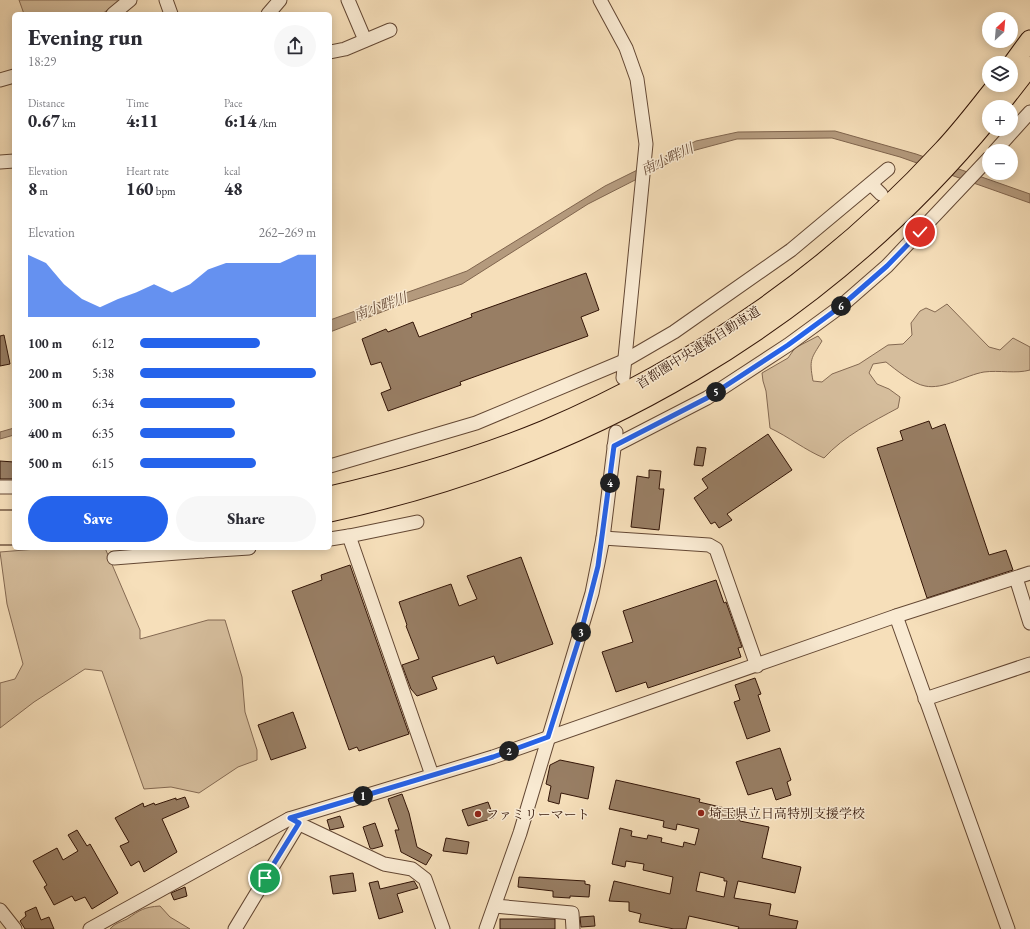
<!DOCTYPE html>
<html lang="en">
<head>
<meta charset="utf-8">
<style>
  :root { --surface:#fff; --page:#f7f7f7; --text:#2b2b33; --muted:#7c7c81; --accent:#2563eb }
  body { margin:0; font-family:"EB Garamond","Noto Serif JP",serif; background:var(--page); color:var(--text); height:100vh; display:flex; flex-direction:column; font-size:15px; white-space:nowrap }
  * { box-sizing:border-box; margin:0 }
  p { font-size:13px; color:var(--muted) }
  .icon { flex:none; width:22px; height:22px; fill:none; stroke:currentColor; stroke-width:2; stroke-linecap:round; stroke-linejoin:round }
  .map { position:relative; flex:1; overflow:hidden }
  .drawer { position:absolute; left:12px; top:12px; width:320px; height:538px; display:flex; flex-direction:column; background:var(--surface); border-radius:6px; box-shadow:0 2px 10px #0003 }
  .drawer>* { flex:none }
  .needle { width:26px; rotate:26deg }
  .buttons { position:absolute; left:982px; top:12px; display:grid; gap:8px }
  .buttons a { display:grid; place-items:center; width:36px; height:36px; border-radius:50%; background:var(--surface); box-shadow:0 2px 10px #0003; font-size:20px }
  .pin { position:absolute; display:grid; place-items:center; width:34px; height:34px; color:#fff; margin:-17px; border:2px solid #fff; border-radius:50%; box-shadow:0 1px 4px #0007 }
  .km { position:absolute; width:20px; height:20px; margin:-10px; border-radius:50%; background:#222; color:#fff; font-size:11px; line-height:20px; text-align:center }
  .round { display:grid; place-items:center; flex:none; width:42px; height:42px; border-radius:21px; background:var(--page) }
  .headline { display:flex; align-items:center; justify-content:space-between; height:68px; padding:0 16px }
  h1 { font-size:22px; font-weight:800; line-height:30px }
  .metrics { display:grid; grid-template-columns:repeat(3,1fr); gap:6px; height:68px; padding:4px 16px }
  .metrics div { display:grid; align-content:center }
  .metrics b { font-size:17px; font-weight:800 }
  .metrics small { font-size:11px; font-weight:400 }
  .metrics p { font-size:11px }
  .chart { height:112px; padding:8px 16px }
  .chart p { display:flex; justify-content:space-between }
  .chart svg { width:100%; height:72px; margin-top:4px; fill:var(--accent); opacity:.7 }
  .button { display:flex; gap:8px; margin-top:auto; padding:8px 16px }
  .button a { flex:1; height:46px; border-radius:24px; background:var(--accent); color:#fff; font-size:16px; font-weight:800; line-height:46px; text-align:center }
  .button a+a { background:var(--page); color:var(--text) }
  ul { padding:0 16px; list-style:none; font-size:13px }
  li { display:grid; grid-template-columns:64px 48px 1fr; align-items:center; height:30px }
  li i { height:10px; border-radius:5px; background:var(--accent) }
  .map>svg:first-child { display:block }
  .green { fill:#d5bd9c; stroke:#846952 }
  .water { fill:#b49a7d; stroke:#80654e }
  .building { fill:#987e64; stroke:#331507; fill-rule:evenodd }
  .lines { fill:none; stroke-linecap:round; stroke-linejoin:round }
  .minor-tunnel { stroke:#cfb796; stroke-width:13; stroke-dasharray:13 6; stroke-linecap:butt }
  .minor-casing { stroke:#644834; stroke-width:15 }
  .highway-casing { stroke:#331507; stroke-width:21 }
  .minor { stroke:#f9ead2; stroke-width:13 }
  .highway { stroke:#f6dfba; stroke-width:19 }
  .route-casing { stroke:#fff; stroke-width:8 }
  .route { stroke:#2563eb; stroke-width:5 }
  .poi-dot { fill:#8f2418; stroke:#f9ead2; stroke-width:1.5 }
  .labels { text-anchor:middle; stroke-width:3; stroke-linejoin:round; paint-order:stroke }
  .street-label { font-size:13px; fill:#331507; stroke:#f9ead2 }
  .poi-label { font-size:13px; fill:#331507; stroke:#f9ead2; text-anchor:start }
  .water-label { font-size:14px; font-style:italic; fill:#674a36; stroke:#f9ead2 }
</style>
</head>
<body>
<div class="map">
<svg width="1030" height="929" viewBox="0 0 1030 929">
  <rect width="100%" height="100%" fill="#f6dfba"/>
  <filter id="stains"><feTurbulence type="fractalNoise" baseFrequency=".005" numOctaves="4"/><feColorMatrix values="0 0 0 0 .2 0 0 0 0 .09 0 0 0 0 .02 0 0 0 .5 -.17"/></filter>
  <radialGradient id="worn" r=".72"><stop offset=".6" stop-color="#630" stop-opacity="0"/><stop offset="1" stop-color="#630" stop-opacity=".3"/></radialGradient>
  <!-- green -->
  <g class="green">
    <polygon points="19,0 121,0 102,14 24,14"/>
    <path d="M947,304L989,347L1000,350L1013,338L1030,347V370C1016,374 999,370 984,372C966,375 943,390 925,386C913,384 895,369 886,362L873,364L869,373L877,384L889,389L900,397L898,408C872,422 844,436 824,458C805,450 789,437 770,428L766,391L763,381L762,373L788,358L795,348L818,336L822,341C811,359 809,359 813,381L822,382L832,374L859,364L888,345L903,344L912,335L911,323L920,311L926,308L935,312Z"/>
    <polygon points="49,548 105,548 140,630 140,639 208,620 225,620 242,677 245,712 257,750 257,760 238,767 199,793 171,787 144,789 102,671 85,669 34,702 0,728 0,683 15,679 23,664 7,604 0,552"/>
    <path d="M160,906L170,917L190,929H110C115,923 121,922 127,919C140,910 144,907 160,906Z"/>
  </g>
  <!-- water -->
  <g class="water">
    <polygon points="835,131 916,154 1030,194 1030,203 900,157 832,138 737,139 692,151 588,204 462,284 405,303 330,332 330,320 467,271 605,186 696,141 738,132"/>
    <polygon points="14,428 14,435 0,439 0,432"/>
  </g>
  <!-- building -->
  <g class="building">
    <polygon points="586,273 599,310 581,317 588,336 460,382 461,385 388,411 381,393 391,389 381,362 371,365 362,339 386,329 388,332 413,322 419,337 472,317 471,314"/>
    <polygon points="4,335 10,364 0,366 0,336"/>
    <polygon points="929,421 932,429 945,424 989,555 1006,550 1013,570 927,598 877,448 903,440 900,431"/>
    <polygon points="768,434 792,470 727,514 732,520 719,528 715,522 711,524 694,498 708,488 702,479"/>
    <polygon points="697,447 706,448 703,466 694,465"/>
    <polygon points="0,461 14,462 14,479 0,479"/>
    <polygon points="649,470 661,471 659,489 664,489 659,530 631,527 637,476 649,478"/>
    <polygon points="521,557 553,644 497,664 494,656 432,677 437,689 417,696 411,689 402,665 419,659 406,626 407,625 399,602 451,584 459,606 477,599 467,576"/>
    <polygon points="350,565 409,734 359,751 357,747 349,750 292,591 322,580 321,575"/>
    <polygon points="716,580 724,603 726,602 742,647 738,648 741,657 648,688 646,682 616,692 602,652 633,642 623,611"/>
    <polygon points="755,678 761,694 758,695 770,731 747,739 734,702 740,700 735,685"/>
    <polygon points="293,712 306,748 271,760 258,725"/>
    <polygon points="780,748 791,780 787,782 791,795 776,800 772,788 748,795 736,762"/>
    <polygon points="560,760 594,767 588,799 561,793 559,804 548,801 551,786 546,784 550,765"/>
    <path d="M616,780L700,799L699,802L742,812L740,821L769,827L762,858L801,867L795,893L738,881L734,898L771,904L769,915L798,921L796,929H738L739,927L689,916L686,929H674L639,922L641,914L629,911V902L609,901L614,881L670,894L673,877L643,870L644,864L626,861L625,867L612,864L620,828L632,831L631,836L647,839L648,835L662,838L661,842L683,847L684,842L695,845L699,829L677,824L676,830L663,827L664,821L609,809ZM700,872L724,878V881H727L724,897L696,891Z"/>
    <polygon points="402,794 409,813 417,847 432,855 426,865 401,852 395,830 399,830 388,799"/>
    <polygon points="185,797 189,807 162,819 177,852 144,872 139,861 131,866 120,846 129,842 115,818 143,803 144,807 154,803 155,805 176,798 176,800"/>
    <polygon points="488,802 494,818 468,826 462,810"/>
    <polygon points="340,816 344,827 330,830 327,820"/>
    <polygon points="375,823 383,846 372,849 370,848 363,827"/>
    <polygon points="77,830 87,846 90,844 118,893 92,909 85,897 75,901 72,896 54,905 44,887 47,885 33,861 57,848 63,860 78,851 68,835"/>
    <polygon points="446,838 469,842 467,854 443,851"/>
    <polygon points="353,873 356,891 333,894 330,876"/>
    <polygon points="519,877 585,881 585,884 590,885 589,897 570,896 570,898 553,897 553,891 518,887"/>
    <polygon points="378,881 380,889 414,881 418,888 397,894 403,912 379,919 369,883"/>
    <polygon points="185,887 187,896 174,900 171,893"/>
    <polygon points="36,907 41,920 49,917 54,929 25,929 20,921 26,916 25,912"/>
    <polygon points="594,916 595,926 581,927 580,917"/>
    <rect x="500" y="919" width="55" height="10"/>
  </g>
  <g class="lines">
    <!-- minor-tunnel -->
    <polyline class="minor-tunnel" points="895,208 911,223"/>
    <!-- minor casing -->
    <g class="minor-casing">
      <g id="minor">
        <polyline points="166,0 171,14"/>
        <polyline points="348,0 365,40"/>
        <polyline points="600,0 626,48 637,79 646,144 623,378"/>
        <polyline points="113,14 130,0"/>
        <polyline points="268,14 280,0"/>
        <polyline points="330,52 345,49 390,30"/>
        <polyline points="0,80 14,76"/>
        <polyline points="995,151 1030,112"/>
        <polyline points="0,162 14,161"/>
        <polyline points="871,184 881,194"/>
        <polyline points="614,446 707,398 788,345 840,307 887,266 989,158"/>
        <polyline points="330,466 476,423 624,361 674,332 791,250 888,169"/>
        <polyline points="0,487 14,487"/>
        <polyline points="349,536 432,775"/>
        <polyline points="603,538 709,545 716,549 757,666"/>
        <polyline points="330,539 349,536 417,522"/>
        <polyline points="203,548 203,551 249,548"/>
        <polyline points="114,558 203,551"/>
        <polyline points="1016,578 1030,623"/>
        <polyline points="896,616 1008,929"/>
        <polyline points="925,699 1030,664"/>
        <polyline points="289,819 384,864 412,869 425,879 443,929"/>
        <polyline points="495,906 572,913 573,929"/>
        <polyline points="0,910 15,929"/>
        <polyline points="90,929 289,819 493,757 896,616 1030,573"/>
        <polyline points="235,929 299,823"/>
        <polyline points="486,929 520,833 592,593 603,538 616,432"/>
      </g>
    </g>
    <!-- highway casing -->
    <g class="highway-casing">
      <g id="highway">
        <polyline points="1011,66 1030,40"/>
        <polyline points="998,107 1030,66"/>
        <path d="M330,496C403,479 475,459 545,430C694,367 833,270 943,150C962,130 979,107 997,85"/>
        <path d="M330,512C589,456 820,323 989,118"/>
        <polyline points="0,520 14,520"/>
        <polyline points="0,535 14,535"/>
      </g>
    </g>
    <!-- minor -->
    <use href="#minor" class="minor"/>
    <!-- highway -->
    <use href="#highway" class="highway"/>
  </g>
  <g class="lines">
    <!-- route casing -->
    <g class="route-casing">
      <polyline id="route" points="265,878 299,823 290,818 493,757 548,737 580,636 598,566 614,446 707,398 788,345 840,307 887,266 920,232"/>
    </g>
    <!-- route -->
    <use href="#route" class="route"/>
  </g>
  <!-- markers -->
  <g class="poi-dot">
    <circle cx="701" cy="813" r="4"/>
    <circle cx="478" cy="814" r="4"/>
  </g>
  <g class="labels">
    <!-- street labels -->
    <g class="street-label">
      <text transform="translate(698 347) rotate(-32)" y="5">首都圏中央連絡自動車道</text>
    </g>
    <!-- poi labels -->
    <g class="poi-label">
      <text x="709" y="818">埼玉県立日高特別支援学校</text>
      <text x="486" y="819">ファミリーマート</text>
    </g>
    <!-- water labels -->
    <g class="water-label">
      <text transform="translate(667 159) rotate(-25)" y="5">南小畔川</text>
      <text transform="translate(380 306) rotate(-20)" y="5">南小畔川</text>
    </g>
  </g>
  <rect width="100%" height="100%" filter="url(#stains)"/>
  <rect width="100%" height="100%" fill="url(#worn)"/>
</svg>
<div class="buttons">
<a><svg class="needle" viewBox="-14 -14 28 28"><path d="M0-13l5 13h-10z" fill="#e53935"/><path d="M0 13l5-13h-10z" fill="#7c7c81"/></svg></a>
<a><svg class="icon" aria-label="layers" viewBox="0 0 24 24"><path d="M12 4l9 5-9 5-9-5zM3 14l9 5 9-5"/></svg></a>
<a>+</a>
<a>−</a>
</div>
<div class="pin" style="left:265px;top:878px;background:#1e9e55"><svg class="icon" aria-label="arrive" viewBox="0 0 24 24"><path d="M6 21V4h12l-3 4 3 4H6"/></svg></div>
<div class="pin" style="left:920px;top:232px;background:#d93025"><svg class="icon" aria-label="check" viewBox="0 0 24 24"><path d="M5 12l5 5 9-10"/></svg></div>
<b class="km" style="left:363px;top:796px">1</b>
<b class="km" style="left:509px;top:751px">2</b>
<b class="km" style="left:581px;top:632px">3</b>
<b class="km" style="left:610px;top:483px">4</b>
<b class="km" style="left:716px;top:392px">5</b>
<b class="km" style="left:841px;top:306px">6</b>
<section class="drawer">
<div class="headline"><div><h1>Evening run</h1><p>18:29</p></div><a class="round"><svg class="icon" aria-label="share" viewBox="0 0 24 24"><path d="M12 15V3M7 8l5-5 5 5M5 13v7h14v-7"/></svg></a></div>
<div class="metrics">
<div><p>Distance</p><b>0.67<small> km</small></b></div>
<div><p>Time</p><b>4:11</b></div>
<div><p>Pace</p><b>6:14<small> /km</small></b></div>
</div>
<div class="metrics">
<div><p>Elevation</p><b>8<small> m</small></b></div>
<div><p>Heart rate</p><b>160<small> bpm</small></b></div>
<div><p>kcal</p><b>48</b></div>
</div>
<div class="chart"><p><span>Elevation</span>262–269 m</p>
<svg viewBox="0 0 160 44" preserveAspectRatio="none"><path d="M0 44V6L10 11L20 24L30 33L40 38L50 33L60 29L70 24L80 29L90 24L100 15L110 11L120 11L130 11L140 11L150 6L160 6V44z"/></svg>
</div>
<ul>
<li><b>100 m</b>6:12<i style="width:68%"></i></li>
<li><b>200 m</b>5:38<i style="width:100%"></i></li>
<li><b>300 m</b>6:34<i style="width:54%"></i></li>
<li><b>400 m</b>6:35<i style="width:54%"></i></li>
<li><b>500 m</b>6:15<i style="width:66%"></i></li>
</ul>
<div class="button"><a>Save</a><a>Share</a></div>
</section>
</div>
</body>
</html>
